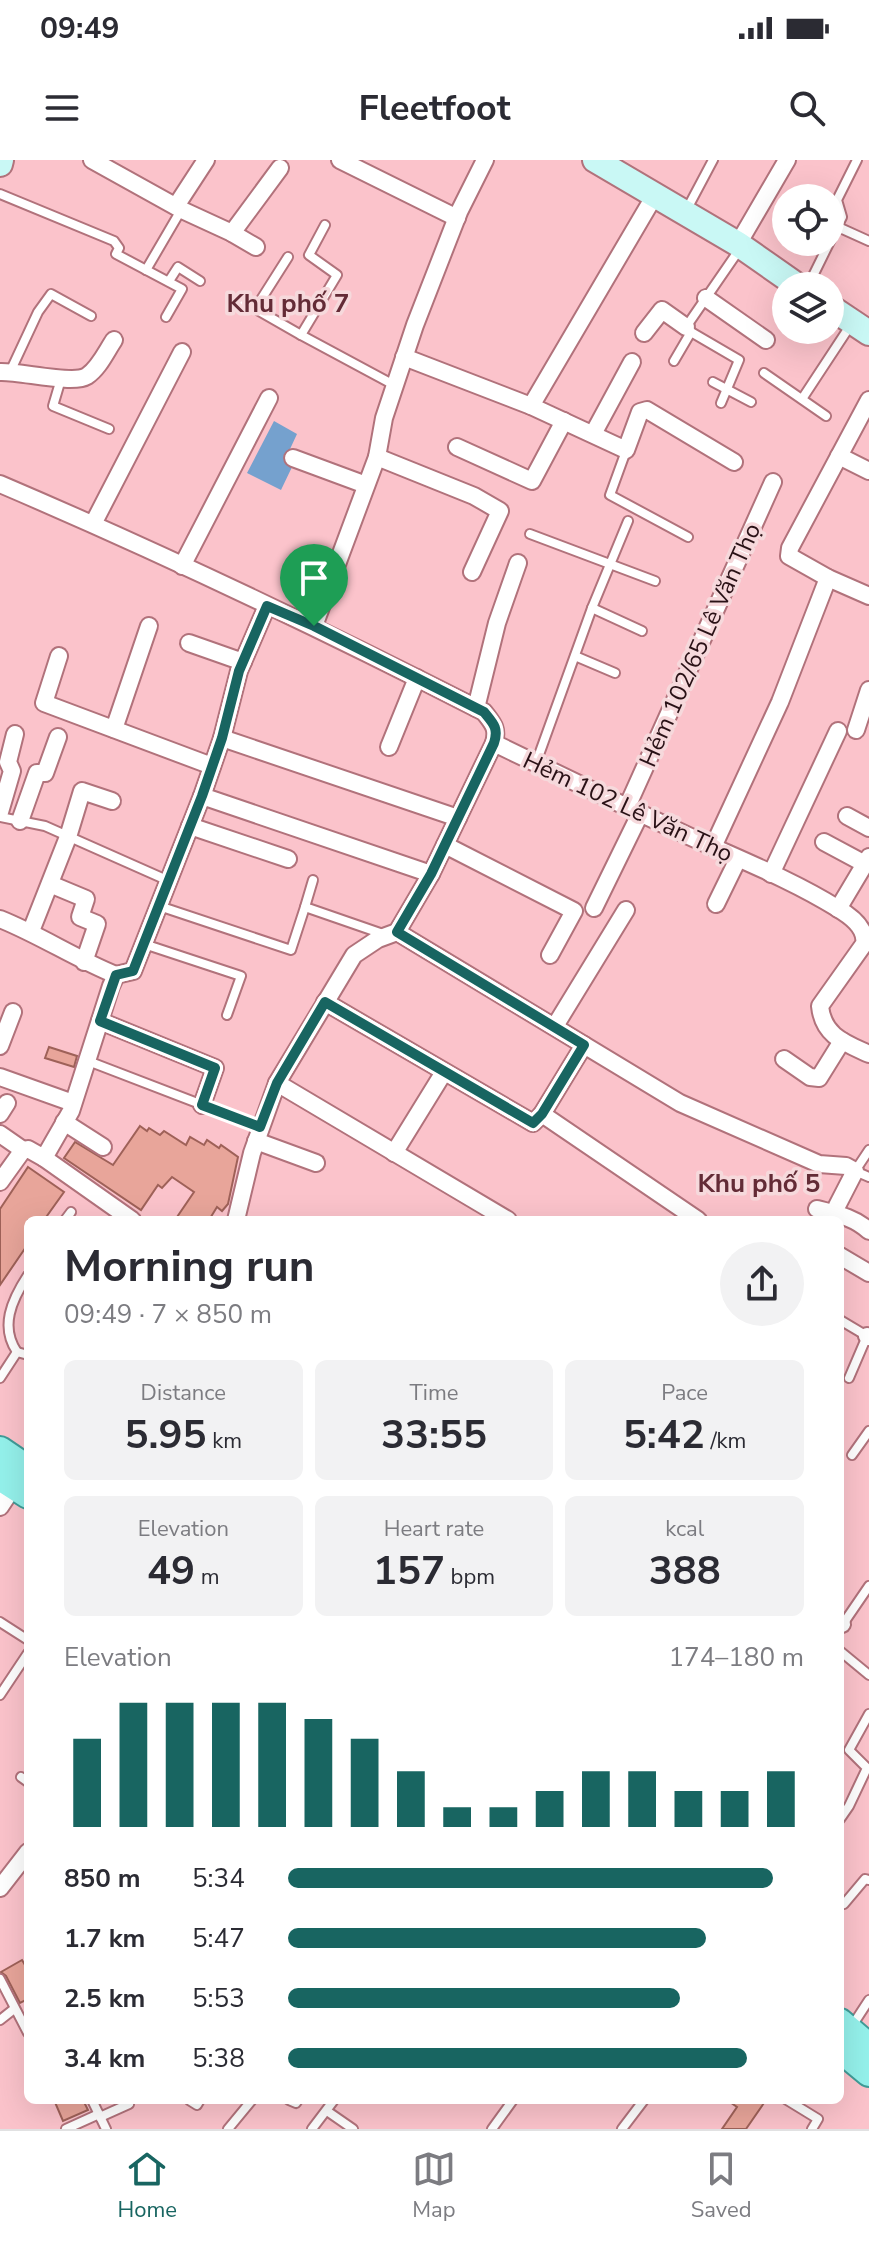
<!DOCTYPE html>
<html lang="en">
<head>
<meta charset="utf-8">
<style>
  :root { --surface:#fff; --page:#f2f2f3; --text:#2b2b33; --muted:#7c7c81; --line:#e1e1e2; --accent:#186561 }
  body { margin:0; font-family:"Nunito Sans",sans-serif; background:var(--page); color:var(--text); height:100vh; display:flex; flex-direction:column; font-size:30px; white-space:nowrap }
  * { box-sizing:border-box; margin:0 }
  p { font-size:26px; color:var(--muted) }
  .icon { flex:none; width:44px; height:44px; fill:none; stroke:currentColor; stroke-width:2; stroke-linecap:round; stroke-linejoin:round }
  .map { position:relative; flex:1; overflow:hidden }
  .panel { position:absolute; left:24px; top:1056px; width:820px; height:888px; display:flex; flex-direction:column; background:var(--surface); border-radius:12px; box-shadow:0 8px 32px #0002 }
  .panel>* { flex:none }
  .controls { position:absolute; left:772px; top:24px; display:grid; gap:16px }
  .controls a { display:grid; place-items:center; width:72px; height:72px; border-radius:50%; background:var(--surface); box-shadow:0 8px 32px #0002; font-size:40px }
  .pin { position:absolute; display:grid; place-items:center; width:68px; height:68px; color:#fff; margin:-82px -34px; border-radius:50% 50% 50% 0; rotate:-45deg; box-shadow:0 0 8px #0007 }
  .pin .icon { rotate:45deg }
  .round { display:grid; place-items:center; flex:none; width:84px; height:84px; border-radius:42px; background:var(--page) }
  .overview { display:flex; align-items:center; justify-content:space-between; height:136px; padding:0 40px }
  h1 { font-size:44px; font-weight:700; line-height:60px }
  .stats { display:grid; grid-template-columns:repeat(3,1fr); gap:12px; height:136px; padding:8px 40px }
  .stats div { display:grid; align-content:center; border-radius:12px; background:var(--page); text-align:center }
  .stats b { font-size:40px; font-weight:700 }
  .stats small { font-size:22px; font-weight:400 }
  .stats p { font-size:22px }
  .chart { height:224px; padding:16px 40px }
  .chart p { display:flex; justify-content:space-between }
  .chart svg { width:100%; height:144px; margin-top:8px; stroke:var(--accent); stroke-width:6 }
  ul { padding:0 40px; list-style:none; font-size:26px }
  li { display:grid; grid-template-columns:128px 96px 1fr; align-items:center; height:60px }
  li i { height:20px; border-radius:10px; background:var(--accent) }
  .status { display:flex; justify-content:space-between; align-items:center; height:56px; padding:0 40px; background:var(--surface); direction:ltr }
  .status svg { height:22px; fill:currentColor }
  header { display:flex; justify-content:space-between; align-items:center; height:104px; padding:0 40px; background:var(--surface); font-size:36px; font-weight:700 }
  .menu { display:flex; justify-content:space-around; align-items:center; height:112px; border-top:2px solid var(--line); background:var(--surface); font-size:22px; color:var(--muted) }
  .menu a { display:grid; justify-items:center; gap:4px }
  .menu .selected { color:var(--accent) }
  .map>svg:first-child { display:block }
  .water { fill:#75a1ce }
  .building { fill:#e8a59a; stroke:#9e6158; stroke-width:2 }
  .lines { fill:none; stroke-linecap:round; stroke-linejoin:round }
  .lane-casing { stroke:#b1727b; stroke-width:12 }
  .street-casing { stroke:#b1727b; stroke-width:20 }
  .secondary-casing { stroke:#b1727b; stroke-width:28 }
  .primary-casing { stroke:#409c98; stroke-width:30 }
  .lane { stroke:#fff; stroke-width:8 }
  .street { stroke:#fff; stroke-width:16 }
  .secondary { stroke:#c9f8f5; stroke-width:24 }
  .primary { stroke:#94f1eb; stroke-width:26 }
  .route-casing { stroke:#fff; stroke-width:16 }
  .route { stroke:#186561; stroke-width:10 }
  .labels { text-anchor:middle; stroke-width:7; stroke-linejoin:round; paint-order:stroke }
  .street-label { font-size:24px; fill:#291116; stroke:#f6d9dc }
  .neighbourhood-label { font-size:26px; font-weight:bold; fill:#632b36; stroke:#f6d9dc }
</style>
</head>
<body>
<div class="status"><b>09:49</b><svg viewBox="0 0 49 12"><path d="M0 12V9h3v3zM5 12V6h3v6zM10 12V3h3v9zM15 12V0h3v12zM26 1h20v11H26zM47 4h2v5h-2z"/></svg></div>
<header><svg class="icon" aria-label="menu" viewBox="0 0 24 24"><path d="M4 6h16M4 12h16M4 18h16"/></svg>Fleetfoot<svg class="icon" aria-label="search" viewBox="0 0 24 24"><circle cx="10" cy="10" r="6"/><path d="M15 15l6 6"/></svg></header>
<div class="map">
<svg width="869" height="1969" viewBox="0 0 869 1969">
  <rect width="100%" height="100%" fill="#fbc3cb"/>
  <!-- water -->
  <polygon class="water" points="274,261 297,274 284,302 292,307 281,330 247,313"/>
  <!-- building -->
  <g class="building">
    <polygon points="49,887 77,896 74,907 45,898"/>
    <polygon points="140,966 147,971 149,968 160,975 164,971 186,985 190,977 204,985 207,980 219,988 221,985 238,997 228,1044 222,1051 217,1047 209,1060 175,1060 194,1032 172,1017 162,1028 158,1025 141,1050 64,998 75,982 113,1005"/>
    <polygon points="28,1007 64,1032 44,1060 28,1060 28,1084 0,1125 0,1049"/>
    <polygon points="22,1800 28,1810 28,1839 20,1843 6,1816 1,1812"/>
    <polygon points="54,1940 83,1940 88,1950 63,1961"/>
    <polygon points="727,1940 766,1940 746,1969 722,1969 737,1947"/>
  </g>
  <g class="lines">
    <!-- lane casing -->
    <g class="lane-casing">
      <g id="lane">
        <polyline points="0,34 114,81 119,88 116,94 182,129 166,157"/>
        <polyline points="687,49 713,0"/>
        <polyline points="838,67 869,81"/>
        <polyline points="146,110 177,57"/>
        <polyline points="169,121 178,107 200,121"/>
        <polyline points="808,126 842,57 837,40 857,0"/>
        <polyline points="240,140 301,175 394,225"/>
        <polyline points="255,149 288,97"/>
        <polyline points="691,172 739,200 721,243"/>
        <polyline points="301,175 337,115 309,95 325,65"/>
        <polyline points="674,201 691,172 686,167 739,90"/>
        <polyline points="10,212 38,152 51,134 91,156"/>
        <polyline points="764,213 826,256"/>
        <polyline points="61,219 53,246 109,269"/>
        <polyline points="713,222 751,242"/>
        <polyline points="802,239 850,166"/>
        <polyline points="626,291 610,335 688,377"/>
        <polyline points="530,374 655,421"/>
        <polyline points="592,448 642,471"/>
        <polyline points="575,496 615,513"/>
        <polyline points="536,603 592,448 628,361"/>
        <polyline points="0,657 45,666 169,721"/>
        <polyline points="313,720 305,747 383,774"/>
        <polyline points="159,746 291,790 305,747"/>
        <polyline points="144,784 241,816 227,855"/>
        <polyline points="88,901 260,967"/>
        <polyline points="869,990 855,1011 869,1017"/>
        <polyline points="65,1060 71,1052"/>
        <polyline points="840,1160 867,1176 849,1218"/>
        <path d="M17,1192C0,1167 11,1141 28,1115"/>
        <polyline points="0,1218 17,1192 28,1195"/>
        <polyline points="852,1295 869,1271"/>
        <polyline points="0,1462 28,1480"/>
        <polyline points="843,1464 869,1426"/>
        <polyline points="840,1491 869,1515"/>
        <polyline points="0,1535 28,1493"/>
        <polyline points="21,1617 28,1622"/>
        <polyline points="840,1659 849,1646 867,1608 849,1590 869,1554"/>
        <polyline points="844,1744 865,1719 869,1720"/>
        <polyline points="0,1819 28,1873"/>
        <polyline points="0,1860 14,1849"/>
        <polyline points="852,1866 869,1840"/>
        <polyline points="92,1940 106,1969"/>
        <polyline points="189,1940 197,1945 200,1940"/>
        <polyline points="289,1940 296,1943 298,1940"/>
        <polyline points="787,1940 818,1959 812,1969"/>
        <polyline points="327,1951 353,1969"/>
        <polyline points="100,1957 129,1944"/>
        <polyline points="66,1969 99,1954"/>
        <polyline points="228,1969 252,1940"/>
        <polyline points="312,1969 334,1940"/>
        <polyline points="492,1969 513,1940"/>
        <polyline points="622,1969 644,1940"/>
      </g>
    </g>
    <!-- street casing -->
    <g class="street-casing">
      <g id="street">
        <polyline points="92,0 182,50 232,73 256,87"/>
        <polyline points="340,0 457,58"/>
        <polyline points="176,46 206,0"/>
        <polyline points="232,73 280,8"/>
        <polyline points="738,84 787,0"/>
        <polyline points="706,138 766,180"/>
        <polyline points="644,173 662,150 686,167"/>
        <polyline points="404,197 531,246 626,290 640,252 647,250 734,302"/>
        <path d="M0,212C20,211 73,225 87,216C99,208 106,192 114,180"/>
        <polyline points="869,240 790,388 789,396 828,418 869,436"/>
        <polyline points="531,246 655,35"/>
        <polyline points="593,274 632,202"/>
        <polyline points="457,287 532,321 564,261"/>
        <polyline points="839,296 869,311"/>
        <polyline points="377,297 474,336 500,351 472,412"/>
        <polyline points="293,298 366,325"/>
        <path d="M0,324C164,394 325,471 484,552C493,564 498,568 494,583C560,615 626,647 693,678C741,700 792,720 837,748C849,755 867,768 864,784L820,846C823,876 845,883 869,894"/>
        <polyline points="93,364 182,192"/>
        <polyline points="182,406 269,238"/>
        <polyline points="314,466 377,297 384,258 415,165 459,52 485,0"/>
        <polyline points="189,483 243,502"/>
        <polyline points="59,496 44,543 212,606"/>
        <polyline points="476,548 497,463 518,403"/>
        <polyline points="114,569 149,466"/>
        <polyline points="856,570 869,530"/>
        <polyline points="222,578 458,658"/>
        <polyline points="389,587 417,518"/>
        <polyline points="202,636 431,714"/>
        <polyline points="627,647 773,322"/>
        <polyline points="0,652 12,611 8,602 15,574"/>
        <polyline points="847,656 869,668"/>
        <polyline points="20,661 37,613 45,613 58,577"/>
        <polyline points="190,666 288,699"/>
        <polyline points="824,682 865,704"/>
        <polyline points="445,685 574,751 550,795"/>
        <polyline points="713,687 780,542 828,418"/>
        <polyline points="771,714 838,571"/>
        <polyline points="50,724 86,739 80,757 97,764 84,802"/>
        <polyline points="716,744 738,699"/>
        <polyline points="594,748 640,654"/>
        <polyline points="838,749 869,697"/>
        <path d="M0,759C40,775 76,799 116,815"/>
        <polyline points="31,771 68,677 82,631 112,641"/>
        <polyline points="397,772 680,943 819,1004 846,1006 855,1011 837,1046"/>
        <polyline points="325,842 533,963 542,954 698,1060"/>
        <polyline points="100,861 215,908 202,945"/>
        <polyline points="555,866 626,750"/>
        <polyline points="0,886 13,852"/>
        <polyline points="784,899 810,917 819,918 842,881"/>
        <polyline points="0,917 73,943"/>
        <polyline points="277,923 508,1060"/>
        <polyline points="0,954 7,943"/>
        <polyline points="542,954 584,885"/>
        <polyline points="64,962 103,987"/>
        <polyline points="0,974 23,990"/>
        <polyline points="256,981 316,1003"/>
        <polyline points="394,993 444,912"/>
        <polyline points="44,998 132,1060"/>
        <polyline points="0,1022 23,990 28,989 44,998 71,951 111,826 116,815 133,811 202,636 222,578 239,511 267,446"/>
        <path d="M817,1049C836,1054 854,1057 869,1071"/>
        <polyline points="236,1060 252,993 277,923 354,795 378,779 397,772 431,714 494,583"/>
        <polyline points="840,1096 869,1113"/>
        <polyline points="867,1176 869,1177"/>
        <polyline points="0,1347 14,1326"/>
        <polyline points="840,1463 842,1464"/>
        <polyline points="0,1728 28,1692"/>
      </g>
    </g>
    <!-- secondary casing -->
    <g class="secondary-casing">
      <g id="secondary">
        <polyline points="595,0 738,84 798,126"/>
        <polyline points="0,4 1,0"/>
        <polyline points="830,147 869,173"/>
      </g>
    </g>
    <!-- primary casing -->
    <g class="primary-casing">
      <g id="primary">
        <polyline points="0,1290 28,1309"/>
        <polyline points="0,1317 28,1335"/>
        <polyline points="840,1862 869,1887"/>
        <polyline points="840,1889 869,1913"/>
      </g>
    </g>
    <!-- lane -->
    <use href="#lane" class="lane"/>
    <!-- street -->
    <use href="#street" class="street"/>
    <!-- secondary -->
    <use href="#secondary" class="secondary"/>
    <!-- primary -->
    <use href="#primary" class="primary"/>
  </g>
  <g class="lines">
    <!-- route casing -->
    <g class="route-casing">
      <path id="route" d="M267,446L314,466L484,552C493,563 499,568 494,583L431,714L397,772L584,885L542,954L533,963L325,842L277,923L260,967L202,945L215,908L100,861L116,815L133,811L202,636L222,578L239,511Z"/>
    </g>
    <!-- route -->
    <use href="#route" class="route"/>
  </g>
  <g class="labels">
    <!-- street labels -->
    <g class="street-label">
      <text transform="translate(700 485) rotate(-66)" y="8">Hẻm 102/65 Lê Văn Thọ</text>
      <text transform="translate(628 647) rotate(25)" y="8">Hẻm 102 Lê Văn Thọ</text>
    </g>
    <!-- neighbourhood labels -->
    <g class="neighbourhood-label">
      <text x="288" y="152">Khu phố 7</text>
      <text x="759" y="1032">Khu phố 5</text>
    </g>
  </g>
</svg>
<div class="controls">
<a><svg class="icon" aria-label="locate" viewBox="0 0 24 24"><circle cx="12" cy="12" r="6"/><path d="M12 2v4M12 18v4M2 12h4M18 12h4"/></svg></a>
<a><svg class="icon" aria-label="layers" viewBox="0 0 24 24"><path d="M12 4l9 5-9 5-9-5zM3 14l9 5 9-5"/></svg></a>
</div>
<div class="pin" style="left:314px;top:466px;background:#1e9e55"><svg class="icon" aria-label="arrive" viewBox="0 0 24 24"><path d="M6 21V4h12l-3 4 3 4H6"/></svg></div>
<section class="panel">
<div class="overview"><div><h1>Morning run</h1><p>09:49 · 7 × 850 m</p></div><a class="round"><svg class="icon" aria-label="share" viewBox="0 0 24 24"><path d="M12 15V3M7 8l5-5 5 5M5 13v7h14v-7"/></svg></a></div>
<div class="stats">
<div><p>Distance</p><b>5.95<small> km</small></b></div>
<div><p>Time</p><b>33:55</b></div>
<div><p>Pace</p><b>5:42<small> /km</small></b></div>
</div>
<div class="stats">
<div><p>Elevation</p><b>49<small> m</small></b></div>
<div><p>Heart rate</p><b>157<small> bpm</small></b></div>
<div><p>kcal</p><b>388</b></div>
</div>
<div class="chart"><p><span>Elevation</span>174–180 m</p>
<svg viewBox="0 0 160 44" preserveAspectRatio="none"><path d="M5 44V17M15 44V6M25 44V6M35 44V6M45 44V6M55 44V11M65 44V17M75 44V27M85 44V38M95 44V38M105 44V33M115 44V27M125 44V27M135 44V33M145 44V33M155 44V27"/></svg>
</div>
<ul>
<li><b>850 m</b>5:34<i style="width:94%"></i></li>
<li><b>1.7 km</b>5:47<i style="width:81%"></i></li>
<li><b>2.5 km</b>5:53<i style="width:76%"></i></li>
<li><b>3.4 km</b>5:38<i style="width:89%"></i></li>
</ul>
</section>
</div>
<nav class="menu">
<a class="selected"><svg class="icon" aria-label="home" viewBox="0 0 24 24"><path d="M3 11l9-7 9 7M6 9v11h12V9"/></svg>Home</a>
<a><svg class="icon" aria-label="map" viewBox="0 0 24 24"><path d="M3 6l6-2 6 2 6-2v14l-6 2-6-2-6 2zM9 4v14M15 6v14"/></svg>Map</a>
<a><svg class="icon" aria-label="saved" viewBox="0 0 24 24"><path d="M7 4h10v16l-5-4-5 4z"/></svg>Saved</a>
</nav>
</body>
</html>
